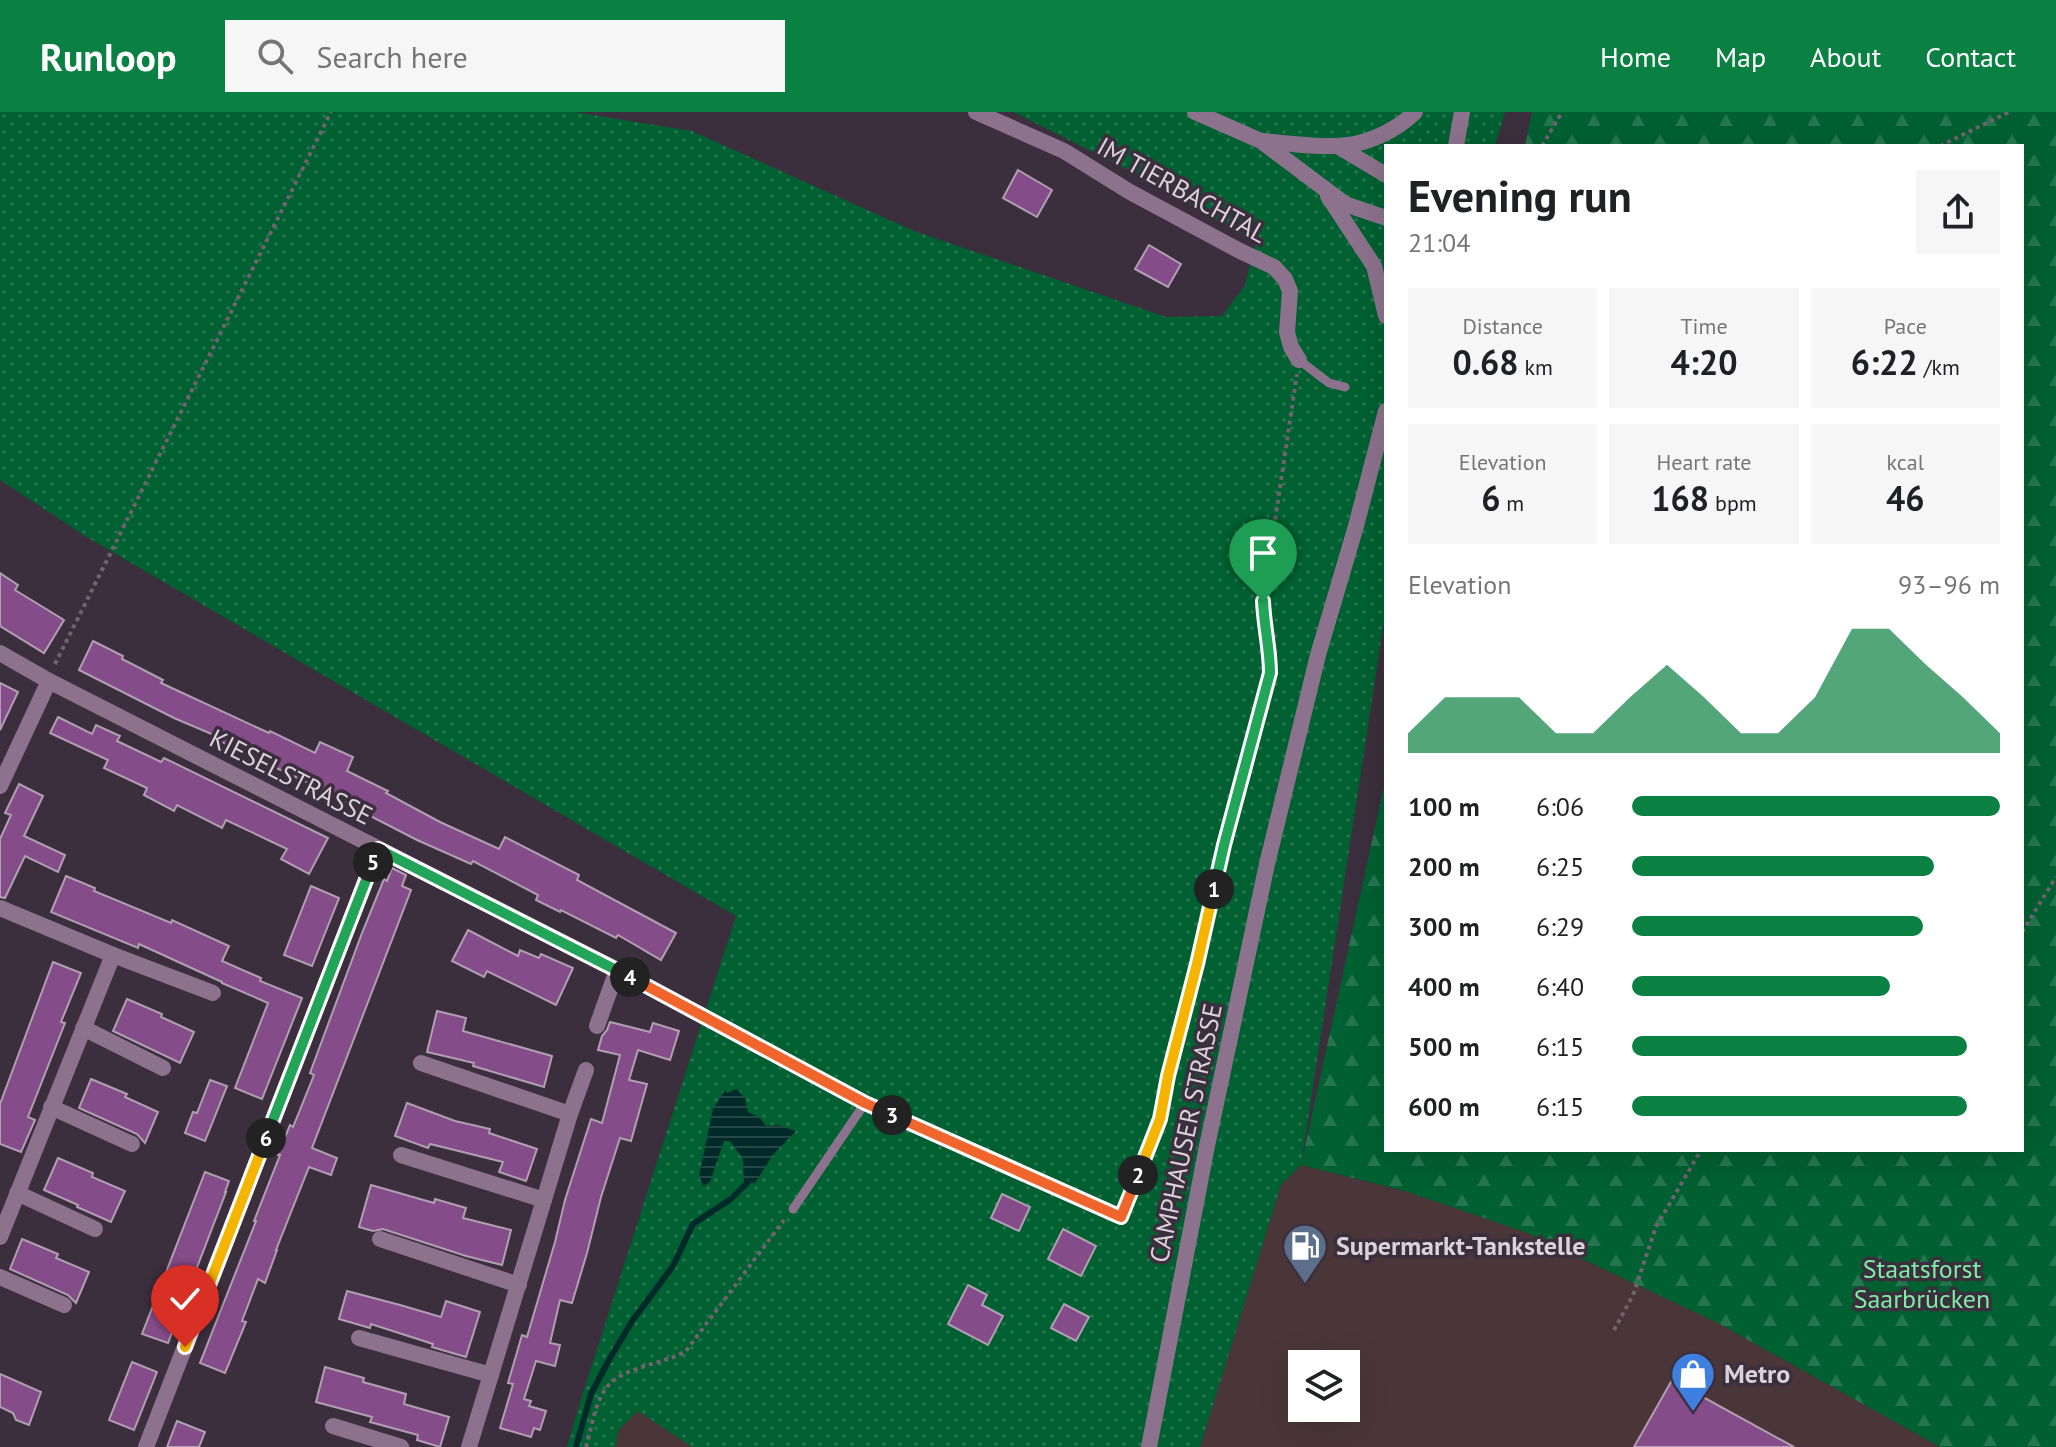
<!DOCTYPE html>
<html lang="en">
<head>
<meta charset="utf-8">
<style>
  :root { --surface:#fff; --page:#f6f6f6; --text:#202124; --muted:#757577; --accent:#0b8043 }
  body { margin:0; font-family:"PT Sans",sans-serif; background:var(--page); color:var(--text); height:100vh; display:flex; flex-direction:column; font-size:30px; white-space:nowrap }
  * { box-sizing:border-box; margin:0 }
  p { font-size:26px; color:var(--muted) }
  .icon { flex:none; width:44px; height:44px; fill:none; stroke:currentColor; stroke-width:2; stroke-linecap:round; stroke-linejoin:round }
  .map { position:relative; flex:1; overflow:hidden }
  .side { position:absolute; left:1384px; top:32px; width:640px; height:1008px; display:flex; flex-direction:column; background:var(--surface); border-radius:0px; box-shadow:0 8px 32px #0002 }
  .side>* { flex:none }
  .buttons { position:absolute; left:1288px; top:1238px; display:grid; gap:16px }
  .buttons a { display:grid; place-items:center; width:72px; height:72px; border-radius:0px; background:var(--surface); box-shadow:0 8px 32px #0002; font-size:40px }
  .pin { position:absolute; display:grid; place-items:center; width:68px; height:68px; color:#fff; margin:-82px -34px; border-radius:50% 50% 50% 0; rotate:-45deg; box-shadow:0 0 8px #0007 }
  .pin .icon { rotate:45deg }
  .km { position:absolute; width:40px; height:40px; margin:-20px; border-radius:50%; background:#222; color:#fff; font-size:22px; line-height:40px; text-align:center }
  .round { display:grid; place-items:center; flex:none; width:84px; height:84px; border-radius:0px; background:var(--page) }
  .headline { display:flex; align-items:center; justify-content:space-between; height:136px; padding:0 24px }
  h1 { font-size:44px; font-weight:800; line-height:60px }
  .metrics { display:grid; grid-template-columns:repeat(3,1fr); gap:12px; height:136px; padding:8px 24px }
  .metrics div { display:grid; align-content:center; border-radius:0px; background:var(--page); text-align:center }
  .metrics b { font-size:34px; font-weight:800 }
  .metrics small { font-size:22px; font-weight:400 }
  .metrics p { font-size:22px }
  .chart { height:224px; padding:16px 24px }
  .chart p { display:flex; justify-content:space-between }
  .chart svg { width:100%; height:144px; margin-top:8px; fill:var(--accent); opacity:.7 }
  ul { padding:0 24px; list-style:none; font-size:26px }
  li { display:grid; grid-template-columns:128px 96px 1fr; align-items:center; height:60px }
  li i { height:20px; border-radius:10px; background:var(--accent) }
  header { display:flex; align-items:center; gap:48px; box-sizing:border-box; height:112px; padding:0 40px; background:var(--accent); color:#fff }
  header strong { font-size:38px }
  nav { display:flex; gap:44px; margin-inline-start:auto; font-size:28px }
  .search { width:560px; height:72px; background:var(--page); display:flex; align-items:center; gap:20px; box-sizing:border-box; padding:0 28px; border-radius:0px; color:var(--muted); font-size:30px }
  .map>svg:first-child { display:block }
  .commercial { fill:#4a3639; fill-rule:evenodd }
  .grass { fill:url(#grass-dots) }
  .forest { fill:url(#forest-firs) }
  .water { fill:url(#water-rules) }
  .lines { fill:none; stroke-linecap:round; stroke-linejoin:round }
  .stream { stroke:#00292a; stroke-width:6 }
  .building { fill:#854c8a; stroke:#b09fb1; stroke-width:2 }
  .path { stroke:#6e636f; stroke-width:4; stroke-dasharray:4 4; stroke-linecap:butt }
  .service { stroke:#8c728d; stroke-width:9 }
  .minor { stroke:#8c728d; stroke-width:16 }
  .tertiary { stroke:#8c728d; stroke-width:16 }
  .split-1-casing { stroke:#fff; stroke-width:16 }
  .split-2-casing { stroke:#fff; stroke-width:16 }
  .split-3-casing { stroke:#fff; stroke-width:16 }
  .split-4-casing { stroke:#fff; stroke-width:16 }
  .split-5-casing { stroke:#fff; stroke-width:16 }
  .split-6-casing { stroke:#fff; stroke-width:16 }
  .split-7-casing { stroke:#fff; stroke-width:16 }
  .split-1 { stroke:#22a559; stroke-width:10 }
  .split-2 { stroke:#f5b400; stroke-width:10 }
  .split-3 { stroke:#f0652b; stroke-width:10 }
  .split-4 { stroke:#f0652b; stroke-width:10 }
  .split-5 { stroke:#22a559; stroke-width:10 }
  .split-6 { stroke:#22a559; stroke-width:10 }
  .split-7 { stroke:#f5b400; stroke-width:10 }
  .labels { text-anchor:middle; stroke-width:7; stroke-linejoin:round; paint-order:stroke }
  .street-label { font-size:26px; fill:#dad2db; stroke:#3c2f3d }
  .poi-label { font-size:26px; font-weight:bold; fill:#dad2db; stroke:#3c2f3d; text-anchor:start }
  .park-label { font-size:26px; fill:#7deca4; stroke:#3c2f3d }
</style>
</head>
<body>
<header>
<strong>Runloop</strong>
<div class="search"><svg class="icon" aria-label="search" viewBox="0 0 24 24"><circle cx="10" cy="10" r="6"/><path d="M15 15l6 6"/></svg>Search here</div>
<nav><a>Home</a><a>Map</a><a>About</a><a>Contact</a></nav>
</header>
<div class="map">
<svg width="2056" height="1335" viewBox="0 0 2056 1335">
  <defs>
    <pattern id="grass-dots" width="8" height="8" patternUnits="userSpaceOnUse" patternTransform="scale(2)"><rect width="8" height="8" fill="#006031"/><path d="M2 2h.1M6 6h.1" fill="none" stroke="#25764e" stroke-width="1.8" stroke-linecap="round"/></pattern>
    <pattern id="forest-firs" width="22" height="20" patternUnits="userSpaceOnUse" patternTransform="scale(2)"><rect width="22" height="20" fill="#006031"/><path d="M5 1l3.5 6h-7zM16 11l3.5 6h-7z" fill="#25764e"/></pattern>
    <pattern id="water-rules" width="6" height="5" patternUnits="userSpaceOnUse" patternTransform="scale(2)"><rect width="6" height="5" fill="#00292a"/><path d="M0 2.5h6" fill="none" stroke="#254748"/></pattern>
  </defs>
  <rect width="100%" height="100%" fill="#3c2f3d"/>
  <!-- commercial -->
  <g class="commercial">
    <path d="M1301,1053L1405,1079L1525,1120L1718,1211L1940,1335H1200L1281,1073ZM1302,1252H1346V1296H1302Z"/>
    <polygon points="638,1299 692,1335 615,1335 619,1317"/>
  </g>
  <!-- grass -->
  <polygon class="grass" points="0,0 574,0 692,19 914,119 1166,205 1222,204 1245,173 1256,130 1135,61 1013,0 1505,0 1495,34 1386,34 1386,496 1301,1053 1281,1073 1200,1335 692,1335 638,1299 619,1317 615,1335 567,1335 582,1284 736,804 85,424 0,368"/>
  <!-- forest -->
  <polygon class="forest" points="1532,0 2056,0 2056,1335 1940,1335 1718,1211 1525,1120 1405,1079 1301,1053 1386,665 1386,1038 2022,1038 2022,34 1525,34"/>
  <!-- water -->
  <polygon class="water" points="737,977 745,986 748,1000 759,1005 766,1014 778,1013 796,1019 773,1043 755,1071 744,1070 743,1047 730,1029 724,1029 710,1070 703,1074 699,1064 713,997 725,978 727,981"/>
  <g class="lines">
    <!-- stream -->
    <polyline class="stream" points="576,1335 591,1282 610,1246 633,1208 673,1154 693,1112 731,1087 748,1070"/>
  </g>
  <!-- building -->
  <g class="building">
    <polygon points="1018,58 1052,78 1037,105 1003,86"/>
    <polygon points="1149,133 1181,152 1168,175 1135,157"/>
    <polygon points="0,461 18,473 15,478 64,508 44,541 0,514"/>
    <polygon points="93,529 123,544 122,547 163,568 161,571 269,621 270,619 315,641 320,630 353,645 347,659 388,679 386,681 440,710 499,737 505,725 579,763 577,768 676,821 661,848 618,823 616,826 561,798 560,800 536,788 538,783 473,749 471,752 417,728 345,691 346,689 213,626 214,623 174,606 79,558"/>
    <polygon points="0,571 18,580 0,618"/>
    <polygon points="58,605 92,622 96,613 120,624 117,629 161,650 164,646 328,726 309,762 281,747 287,737 226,708 222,716 177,693 174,699 144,683 147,676 104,656 108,648 50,621"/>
    <polygon points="19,672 43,684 24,724 65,743 58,760 25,744 5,786 0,785 0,727 11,703 5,701"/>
    <polygon points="392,756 406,763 402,774 411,778 312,1036 337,1046 331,1063 309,1055 276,1138 277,1138 265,1171 258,1167 242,1209 246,1210 225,1261 200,1251 256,1109 254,1109 280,1043 278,1043 290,1013 293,1015 314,963 310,961 362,821 384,767 387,769"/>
    <polygon points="66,764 95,776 94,779 171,811 172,808 229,834 222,849 261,866 260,869 302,886 262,987 235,976 268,891 222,871 222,870 139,832 138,836 51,800"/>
    <polygon points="311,774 339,786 312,854 284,843"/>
    <polygon points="468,818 518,844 520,838 539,846 541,842 573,856 556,893 487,859 484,865 452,849"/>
    <polygon points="53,850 81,861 61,910 65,911 28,1005 35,1008 21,1040 0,1032 0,992"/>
    <polygon points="127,887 162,902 161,905 194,920 180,951 113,919"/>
    <polygon points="437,899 466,906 463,919 552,944 544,975 473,954 474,951 427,940"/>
    <polygon points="610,910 650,920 653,911 679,919 670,948 638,938 629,968 647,972 631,1029 620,1026 601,1085 587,1141 572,1191 560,1188 550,1231 560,1233 555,1254 536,1249 524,1287 531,1289 529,1294 546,1299 540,1318 534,1316 531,1325 500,1316 513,1272 508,1271 522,1223 527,1225 555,1130 565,1088 591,1007 602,1011 620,943 598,938 602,924 607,918"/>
    <polygon points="91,967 127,982 125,985 158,1000 145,1031 137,1022 79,996"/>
    <polygon points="210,968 227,974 205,1029 185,1021 193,1000 197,1001"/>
    <polygon points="407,991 455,1009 490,1017 489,1021 537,1037 526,1069 499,1060 503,1050 430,1032 428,1036 395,1024"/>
    <polygon points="58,1046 93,1061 92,1065 125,1079 111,1110 77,1095 78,1093 44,1078"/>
    <polygon points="205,1060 229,1069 225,1080 226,1080 168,1231 142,1222"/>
    <polygon points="371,1073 434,1091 435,1087 466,1096 463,1106 511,1118 502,1153 466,1144 383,1117 373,1119 359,1115"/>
    <polygon points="1002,1082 1030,1095 1019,1119 991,1106"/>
    <polygon points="1063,1117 1096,1134 1081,1164 1048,1147"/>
    <polygon points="22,1127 58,1142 56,1146 89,1160 76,1191 68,1183 10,1157"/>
    <polygon points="968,1173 987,1183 982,1193 1003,1204 988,1233 948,1212"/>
    <polygon points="347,1179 400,1193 441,1205 446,1189 480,1200 466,1245 432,1235 433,1232 371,1212 370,1216 339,1207"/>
    <polygon points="1064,1192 1089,1205 1076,1229 1051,1216"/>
    <polygon points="132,1250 157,1260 134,1318 109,1308"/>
    <polygon points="325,1255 364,1266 363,1270 406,1282 404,1292 449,1305 440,1335 417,1328 418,1323 370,1310 372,1305 316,1290"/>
    <polygon points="0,1262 41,1280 29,1313 16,1308 13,1301 0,1295"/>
    <polygon points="1672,1268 1794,1335 1634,1335"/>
    <polygon points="177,1309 205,1320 199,1335 167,1335"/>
  </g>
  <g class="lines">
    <!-- path -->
    <g class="path">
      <polyline points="1542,34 1562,0"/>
      <polyline points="1940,34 2009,0"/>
      <polyline points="55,552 331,0"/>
      <polyline points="2022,820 2056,765"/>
      <path d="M1126,1090L1160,1007L1168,964L1197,852L1224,733L1270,561C1270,537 1264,514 1263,489L1297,262"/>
      <polyline points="1614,1218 1633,1183 1656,1115 1701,1038"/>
      <path d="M586,1335C591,1318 594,1296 603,1281C617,1254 661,1254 686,1239L784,1108"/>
    </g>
    <!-- service -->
    <g class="service">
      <polyline points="1299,248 1329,271 1345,275"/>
      <polyline points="793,1097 865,991"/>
    </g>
    <!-- minor -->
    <g class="minor">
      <polyline points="976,0 1064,39 1130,80 1240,139 1274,155 1285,167 1290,179 1287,220 1291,235 1299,248"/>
      <polyline points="1195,0 1261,29 1345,92 1386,106"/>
      <path d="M1262,29C1286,31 1312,35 1336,34C1364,34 1396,19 1415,0"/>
      <polyline points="1339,35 1386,63"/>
      <polyline points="1328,84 1374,154 1386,204"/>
      <polyline points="0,541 49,569 617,858 865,991 1121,1105"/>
      <polyline points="0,674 49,569"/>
      <polyline points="0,796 113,843 0,1125"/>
      <polyline points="113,843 213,881"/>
      <polyline points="597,914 617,858"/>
      <polyline points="83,916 163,956"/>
      <polyline points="421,951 570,1002"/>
      <polyline points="51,995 132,1032"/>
      <polyline points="401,1043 544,1088"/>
      <polyline points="17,1081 95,1117"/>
      <polyline points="380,1127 519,1173"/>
      <polyline points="0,1165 64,1193"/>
      <polyline points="359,1226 491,1263"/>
      <polyline points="333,1314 401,1335"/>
      <polyline points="146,1335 378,737"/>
      <polyline points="469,1335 570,1002 586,958"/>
    </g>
    <!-- tertiary -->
    <g class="tertiary">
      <polyline points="1456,34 1462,0"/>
      <polyline points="1149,1335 1207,1034 1267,752 1318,543 1356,414 1386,299"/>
    </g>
  </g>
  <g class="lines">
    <!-- split-1 casing -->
    <g class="split-1-casing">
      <path id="split-1" d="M1214,777L1224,733L1270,561C1270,537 1264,514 1263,489"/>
    </g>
    <!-- split-2 casing -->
    <g class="split-2-casing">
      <polyline id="split-2" points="1138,1063 1160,1007 1168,964 1197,852 1214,777"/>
    </g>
    <!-- split-3 casing -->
    <g class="split-3-casing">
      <polyline id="split-3" points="892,1003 1121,1105 1138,1063"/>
    </g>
    <!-- split-4 casing -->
    <g class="split-4-casing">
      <polyline id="split-4" points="630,865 865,991 892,1003"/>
    </g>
    <!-- split-5 casing -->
    <g class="split-5-casing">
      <polyline id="split-5" points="373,750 378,737 630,865"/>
    </g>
    <!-- split-6 casing -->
    <g class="split-6-casing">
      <polyline id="split-6" points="266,1026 373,750"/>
    </g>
    <!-- split-7 casing -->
    <g class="split-7-casing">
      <polyline id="split-7" points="185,1235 266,1026"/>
    </g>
    <!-- split-1 -->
    <use href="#split-1" class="split-1"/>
    <!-- split-2 -->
    <use href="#split-2" class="split-2"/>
    <!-- split-3 -->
    <use href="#split-3" class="split-3"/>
    <!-- split-4 -->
    <use href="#split-4" class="split-4"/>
    <!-- split-5 -->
    <use href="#split-5" class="split-5"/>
    <!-- split-6 -->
    <use href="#split-6" class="split-6"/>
    <!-- split-7 -->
    <use href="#split-7" class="split-7"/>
  </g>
  <!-- icons -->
  <defs>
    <g id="fuel-pin" transform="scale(2.3)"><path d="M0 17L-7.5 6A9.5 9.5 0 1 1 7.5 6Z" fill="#5c6f8a" stroke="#3c2f3d"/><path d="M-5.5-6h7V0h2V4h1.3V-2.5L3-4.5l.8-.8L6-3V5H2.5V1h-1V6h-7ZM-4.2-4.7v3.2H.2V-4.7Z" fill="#fff"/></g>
    <g id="shop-pin" transform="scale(2.3)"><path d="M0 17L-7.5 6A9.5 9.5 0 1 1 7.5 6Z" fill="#3f7fe0" stroke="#3c2f3d"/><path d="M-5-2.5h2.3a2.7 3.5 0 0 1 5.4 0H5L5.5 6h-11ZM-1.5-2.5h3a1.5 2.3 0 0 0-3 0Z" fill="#fff"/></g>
  </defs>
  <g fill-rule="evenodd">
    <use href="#fuel-pin" x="1305" y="1134"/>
    <use href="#shop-pin" x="1693" y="1262"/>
  </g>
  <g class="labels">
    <!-- street labels -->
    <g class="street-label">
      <text transform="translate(1182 78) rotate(29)" y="9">IM TIERBACHTAL</text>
      <text transform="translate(291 665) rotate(27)" y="9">KIESELSTRASSE</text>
      <text transform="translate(1186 1021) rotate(-78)" y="9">CAMPHAUSER STRASSE</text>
    </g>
    <!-- poi labels -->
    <g class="poi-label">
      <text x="1336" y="1143">Supermarkt-Tankstelle</text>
      <text x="1724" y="1271">Metro</text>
    </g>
    <!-- park labels -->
    <g class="park-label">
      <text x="1922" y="1166">Staatsforst<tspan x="1922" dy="30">Saarbrücken</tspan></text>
    </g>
  </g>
</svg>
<div class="buttons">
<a><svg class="icon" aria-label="layers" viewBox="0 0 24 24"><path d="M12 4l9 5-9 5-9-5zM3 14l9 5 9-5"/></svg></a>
</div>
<div class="pin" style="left:1263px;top:489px;background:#1e9e55"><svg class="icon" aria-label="arrive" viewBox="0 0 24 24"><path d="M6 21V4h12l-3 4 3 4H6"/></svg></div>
<div class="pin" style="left:185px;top:1235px;background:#d93025"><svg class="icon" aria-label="check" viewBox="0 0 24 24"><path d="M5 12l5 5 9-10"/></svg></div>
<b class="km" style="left:1214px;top:777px">1</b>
<b class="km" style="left:1138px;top:1063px">2</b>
<b class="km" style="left:892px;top:1003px">3</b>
<b class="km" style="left:630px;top:865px">4</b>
<b class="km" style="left:373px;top:750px">5</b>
<b class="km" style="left:266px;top:1026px">6</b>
<section class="side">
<div class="headline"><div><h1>Evening run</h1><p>21:04</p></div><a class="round"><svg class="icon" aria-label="share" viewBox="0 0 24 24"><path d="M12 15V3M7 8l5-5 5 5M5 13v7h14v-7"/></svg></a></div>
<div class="metrics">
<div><p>Distance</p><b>0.68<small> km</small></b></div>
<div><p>Time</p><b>4:20</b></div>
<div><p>Pace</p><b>6:22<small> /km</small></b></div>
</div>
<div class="metrics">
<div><p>Elevation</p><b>6<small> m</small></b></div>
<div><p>Heart rate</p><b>168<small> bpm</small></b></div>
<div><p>kcal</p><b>46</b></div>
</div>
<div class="chart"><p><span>Elevation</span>93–96 m</p>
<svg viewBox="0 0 160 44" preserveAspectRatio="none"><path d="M0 44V38L10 27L20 27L30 27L40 38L50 38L60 27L70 17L80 27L90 38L100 38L110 27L120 6L130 6L140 17L150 27L160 38V44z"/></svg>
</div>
<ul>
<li><b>100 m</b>6:06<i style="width:100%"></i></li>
<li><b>200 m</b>6:25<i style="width:82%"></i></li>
<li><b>300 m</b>6:29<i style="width:79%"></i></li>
<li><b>400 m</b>6:40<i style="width:70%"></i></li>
<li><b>500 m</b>6:15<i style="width:91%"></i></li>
<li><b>600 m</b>6:15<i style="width:91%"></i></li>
</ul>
</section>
</div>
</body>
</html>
